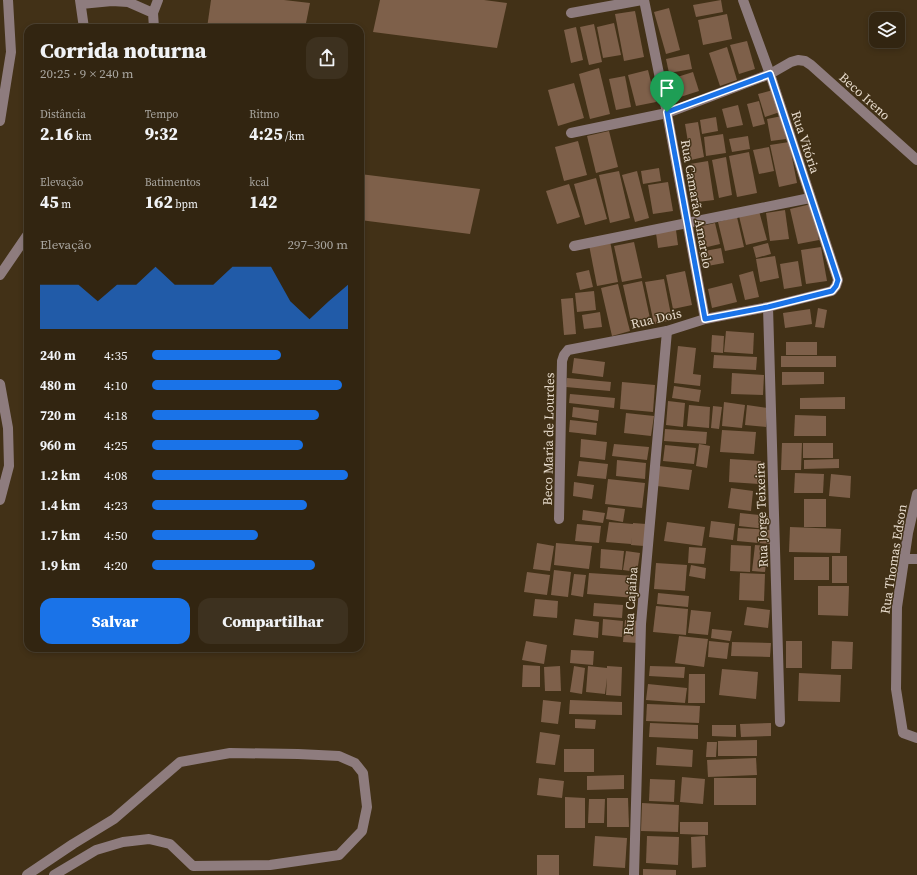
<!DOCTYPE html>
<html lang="pt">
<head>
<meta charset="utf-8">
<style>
  :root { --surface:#322511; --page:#3d311f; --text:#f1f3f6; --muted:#a8a59f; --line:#4d4231; --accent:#1a73e8 }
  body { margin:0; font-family:"Source Serif 4",serif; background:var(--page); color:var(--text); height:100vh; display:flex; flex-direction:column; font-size:15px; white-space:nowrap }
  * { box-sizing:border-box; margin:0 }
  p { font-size:13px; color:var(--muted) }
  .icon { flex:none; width:22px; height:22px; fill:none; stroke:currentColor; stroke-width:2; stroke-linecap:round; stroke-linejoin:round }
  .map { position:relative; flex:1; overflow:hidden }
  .sheet { position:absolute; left:24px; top:24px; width:340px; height:628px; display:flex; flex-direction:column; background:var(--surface); border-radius:12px; box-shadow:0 2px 6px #0003,0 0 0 1px var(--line) }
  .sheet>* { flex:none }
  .tools { position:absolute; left:869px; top:12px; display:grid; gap:8px }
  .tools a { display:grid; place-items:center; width:36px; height:36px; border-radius:8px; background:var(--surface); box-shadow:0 2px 6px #0003,0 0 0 1px var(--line); font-size:20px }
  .pin { position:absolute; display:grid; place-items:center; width:34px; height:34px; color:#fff; margin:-41px -17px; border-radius:50% 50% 50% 0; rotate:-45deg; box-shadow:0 0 4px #0007 }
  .pin .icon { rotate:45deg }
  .round { display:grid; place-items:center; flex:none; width:42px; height:42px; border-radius:12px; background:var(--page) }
  .overview { display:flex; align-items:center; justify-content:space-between; height:68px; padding:0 16px }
  h1 { font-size:22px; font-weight:800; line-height:30px }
  .figures { display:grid; grid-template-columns:repeat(3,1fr); gap:6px; height:68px; padding:4px 16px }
  .figures div { display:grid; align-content:center }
  .figures b { font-size:17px; font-weight:800 }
  .figures small { font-size:11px; font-weight:400 }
  .figures p { font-size:11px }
  .chart { height:112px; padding:8px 16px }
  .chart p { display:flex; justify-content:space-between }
  .chart svg { width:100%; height:72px; margin-top:4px; fill:var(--accent); opacity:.7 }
  .primary-button { display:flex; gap:8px; margin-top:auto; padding:8px 16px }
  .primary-button a { flex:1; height:46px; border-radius:12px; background:var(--accent); color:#fff; font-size:16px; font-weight:800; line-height:46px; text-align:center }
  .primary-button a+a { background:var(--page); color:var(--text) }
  ul { padding:0 16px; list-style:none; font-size:13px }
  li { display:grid; grid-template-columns:64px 48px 1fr; align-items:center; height:30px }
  li i { height:10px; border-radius:5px; background:var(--accent) }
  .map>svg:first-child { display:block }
  .building { fill:#7e604a }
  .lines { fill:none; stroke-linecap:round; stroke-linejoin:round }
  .minor { stroke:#8e7c7e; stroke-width:10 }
  .route-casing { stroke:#fff; stroke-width:8 }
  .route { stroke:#1a73e8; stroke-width:5 }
  .labels { text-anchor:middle; stroke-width:3; stroke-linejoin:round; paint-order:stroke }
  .street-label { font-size:13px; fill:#e7dbcc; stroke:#423117 }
</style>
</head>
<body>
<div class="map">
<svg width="917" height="875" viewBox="0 0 917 875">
  <rect width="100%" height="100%" fill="#423117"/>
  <!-- building -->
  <g class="building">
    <polygon points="211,0 284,0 310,3 305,28 207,28"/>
    <polygon points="380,0 484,0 507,3 497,48 373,32"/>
    <polygon points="721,0 723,12 696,17 693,5"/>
    <polygon points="669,8 680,50 666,54 654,12"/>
    <polygon points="635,11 644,57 624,61 615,14"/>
    <polygon points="727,14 732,39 703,45 698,20"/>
    <polygon points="614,23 621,55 603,58 597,27"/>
    <polygon points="594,24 602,62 589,65 580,27"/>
    <polygon points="576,27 583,60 571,63 564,30"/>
    <polygon points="747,41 755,69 739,74 730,45"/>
    <polygon points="727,47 737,80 720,86 709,53"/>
    <polygon points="689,54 692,69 669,73 666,59"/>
    <polygon points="599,68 610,114 590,119 579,74"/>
    <polygon points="648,70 656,102 636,106 628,75"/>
    <polygon points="693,72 699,91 677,98 671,79"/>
    <polygon points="625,76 631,107 616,110 609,79"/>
    <polygon points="574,83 584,118 558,126 548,90"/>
    <polygon points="773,90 780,112 765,117 758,94"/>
    <polygon points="759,101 765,124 753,127 747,104"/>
    <polygon points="738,105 743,125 727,128 722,109"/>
    <polygon points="782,116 786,139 771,141 767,119"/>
    <polygon points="716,117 718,131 702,134 700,120"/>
    <polygon points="698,122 704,157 691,160 685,124"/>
    <polygon points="609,131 618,167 596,173 587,136"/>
    <polygon points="723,134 726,153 706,156 704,137"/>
    <polygon points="748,136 750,149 732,152 729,139"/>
    <polygon points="578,141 587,175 564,181 555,147"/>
    <polygon points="789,142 797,183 779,187 770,145"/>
    <polygon points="769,147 774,171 759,174 753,150"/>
    <polygon points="749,152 757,193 737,197 729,156"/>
    <polygon points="726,157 732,195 719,198 712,160"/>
    <polygon points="708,161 714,200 697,202 690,164"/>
    <polygon points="659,168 661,181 643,184 641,171"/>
    <polygon points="619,171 630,218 610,223 599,175"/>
    <polygon points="637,171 649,218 635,222 622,175"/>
    <polygon points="360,174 480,189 470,234 360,220"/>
    <polygon points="596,178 607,219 585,225 574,184"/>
    <polygon points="668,182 673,211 653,214 648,185"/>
    <polygon points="569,184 580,217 557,224 546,191"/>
    <polygon points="811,204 819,240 798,244 790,209"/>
    <polygon points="785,210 789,239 770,241 766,213"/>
    <polygon points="759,211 767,240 746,245 739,216"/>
    <polygon points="737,217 744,247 725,251 718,222"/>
    <polygon points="715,223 720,244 703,248 698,227"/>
    <polygon points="676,230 678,245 658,248 656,233"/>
    <polygon points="610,241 618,282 597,286 589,245"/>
    <polygon points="634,242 642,278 622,282 614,246"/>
    <polygon points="768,243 771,254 756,258 753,247"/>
    <polygon points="821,247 827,281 806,284 801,250"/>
    <polygon points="721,248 724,263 702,267 699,252"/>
    <polygon points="775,256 779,278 760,282 756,259"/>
    <polygon points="798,261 802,286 784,289 780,264"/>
    <polygon points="589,270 593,287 580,290 576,273"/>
    <polygon points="685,271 692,305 673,309 666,275"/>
    <polygon points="753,271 759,297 745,300 739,275"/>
    <polygon points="664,279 672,320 654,324 645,282"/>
    <polygon points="642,281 651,323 632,327 623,285"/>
    <polygon points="732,283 737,302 712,308 708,289"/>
    <polygon points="618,284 630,331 612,336 601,288"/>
    <polygon points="594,291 596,310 577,312 575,293"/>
    <polygon points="573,298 576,334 564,335 561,299"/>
    <polygon points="818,308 827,310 824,328 815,327"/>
    <polygon points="810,309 812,324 785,328 783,313"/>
    <polygon points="600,312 602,327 584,329 582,315"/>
    <polygon points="726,331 754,333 753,354 724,352"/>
    <polygon points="712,335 724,336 723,353 711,352"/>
    <rect x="786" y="342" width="31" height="13"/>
    <polygon points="678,346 696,348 693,374 701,375 700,386 674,383"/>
    <polygon points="714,355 757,357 756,370 713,368"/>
    <rect x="781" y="356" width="55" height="11"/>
    <polygon points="574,358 605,362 603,377 572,373"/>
    <polygon points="782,372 824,372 824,384 782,385"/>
    <polygon points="732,373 764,375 763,395 731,394"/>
    <polygon points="567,378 611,382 610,391 566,387"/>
    <polygon points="622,382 655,385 653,412 620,409"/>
    <polygon points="674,386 701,390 699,402 672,398"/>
    <polygon points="570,394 615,398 614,408 569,403"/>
    <polygon points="845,397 845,409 800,409 800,398"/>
    <polygon points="668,401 685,403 683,427 666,425"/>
    <polygon points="724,402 745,405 742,428 722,426"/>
    <polygon points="689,405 710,407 709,428 687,426"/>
    <polygon points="747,405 768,408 766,427 745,425"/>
    <polygon points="713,406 722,407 719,429 711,428"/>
    <polygon points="573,407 599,410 598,421 572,417"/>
    <polygon points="626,413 654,416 651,436 624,433"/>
    <polygon points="795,415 826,416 826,436 794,436"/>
    <polygon points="570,420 597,423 596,435 569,432"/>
    <polygon points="665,429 707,432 706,444 664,441"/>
    <polygon points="722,430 756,432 754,454 720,452"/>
    <polygon points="581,439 607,442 605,460 580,457"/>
    <polygon points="782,443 802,443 801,470 781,470"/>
    <rect x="803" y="443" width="30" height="15"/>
    <polygon points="614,444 649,447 647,460 612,456"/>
    <polygon points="699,444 710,446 707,468 696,466"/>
    <polygon points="665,445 696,448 694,464 663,461"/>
    <polygon points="730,459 761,461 759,484 729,482"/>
    <polygon points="839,459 839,468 804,469 804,460"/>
    <polygon points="617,460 646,463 645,479 616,476"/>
    <polygon points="579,461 608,464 606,479 577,476"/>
    <polygon points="659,466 692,470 689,490 657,486"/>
    <polygon points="795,473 824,474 823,493 794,493"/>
    <polygon points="831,474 851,476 850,498 829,496"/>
    <polygon points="608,479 645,483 642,508 605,504"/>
    <polygon points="574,482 594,485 592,499 573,496"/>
    <polygon points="731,488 753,491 751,511 728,508"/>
    <rect x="804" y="499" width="22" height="28"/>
    <polygon points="608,507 625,509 623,522 606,519"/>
    <polygon points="583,510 605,513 603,523 582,520"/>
    <polygon points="740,513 768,516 767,529 739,526"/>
    <polygon points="711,521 735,524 733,540 709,537"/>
    <polygon points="609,522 633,524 633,523 646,524 644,546 631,545 632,537 631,544 606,542"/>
    <polygon points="667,522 705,527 702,546 664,541"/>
    <polygon points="577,524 601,526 599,543 575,541"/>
    <polygon points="790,527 841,529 840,553 789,552"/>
    <polygon points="738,528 771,530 770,544 737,541"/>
    <polygon points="537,543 554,546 550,571 533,569"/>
    <polygon points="556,543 592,546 589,569 554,565"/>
    <polygon points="731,545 751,546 750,572 730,571"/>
    <polygon points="755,545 768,546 765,572 752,571"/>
    <polygon points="689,547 706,548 704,564 688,563"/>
    <polygon points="601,549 624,551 622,570 600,568"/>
    <polygon points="626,551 640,553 637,572 623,570"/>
    <rect x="832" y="556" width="15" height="27"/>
    <rect x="794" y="557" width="35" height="23"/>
    <polygon points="656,563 687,565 685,591 654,589"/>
    <polygon points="691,565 706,568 705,579 689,576"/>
    <polygon points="554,570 571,572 568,597 551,595"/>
    <polygon points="527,572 550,575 547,595 524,592"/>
    <polygon points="589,573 636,576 635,598 587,594"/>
    <polygon points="740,573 765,574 764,601 739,600"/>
    <polygon points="574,574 586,575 583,597 571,595"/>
    <polygon points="818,586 849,586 848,616 818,615"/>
    <polygon points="658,593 689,596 688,607 657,604"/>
    <polygon points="535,599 558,601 557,618 533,616"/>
    <polygon points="594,603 623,605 622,618 593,616"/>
    <polygon points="656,606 688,609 686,635 653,632"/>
    <polygon points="747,607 770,610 768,628 744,625"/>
    <polygon points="691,610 711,612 708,635 688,633"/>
    <polygon points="575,619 599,622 598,638 573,635"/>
    <polygon points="603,619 623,621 622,637 602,635"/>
    <polygon points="625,620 639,621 637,643 623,642"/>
    <polygon points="712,629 732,631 730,641 711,638"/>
    <polygon points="679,636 708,639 704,667 675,663"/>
    <polygon points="526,641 547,645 544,664 522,660"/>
    <polygon points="709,641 729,643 727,659 708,657"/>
    <rect x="786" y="641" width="16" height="27"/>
    <polygon points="832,641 853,642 852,669 831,669"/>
    <polygon points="732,642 771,643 770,657 731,656"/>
    <polygon points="571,650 594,651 593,665 570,663"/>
    <polygon points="523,665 540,666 540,687 522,687"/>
    <polygon points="560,666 561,691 545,691 544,667"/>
    <polygon points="574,666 585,668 582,694 570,692"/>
    <polygon points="588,666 607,668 607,666 622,667 621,696 606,695 607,678 605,694 586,692"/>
    <polygon points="650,666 685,667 684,678 649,676"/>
    <polygon points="722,669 758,672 756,699 719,695"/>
    <polygon points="799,673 841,675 840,702 798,701"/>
    <polygon points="689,674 705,674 705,703 688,703"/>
    <polygon points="648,684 687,688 685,703 646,700"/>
    <polygon points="543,700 561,702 558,724 541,722"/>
    <polygon points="570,700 622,702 622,715 569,714"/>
    <polygon points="647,704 700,706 699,723 646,721"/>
    <polygon points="575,719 596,720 595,729 575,728"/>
    <polygon points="650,723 698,725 698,739 649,737"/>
    <polygon points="771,723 771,736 741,737 740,724"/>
    <polygon points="712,725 736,725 736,737 712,736"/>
    <polygon points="540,732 560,735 555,765 536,763"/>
    <polygon points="757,740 757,756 718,756 718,741"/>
    <polygon points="707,742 717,742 716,757 706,757"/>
    <polygon points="657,747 693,750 692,767 656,765"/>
    <rect x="564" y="749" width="30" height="23"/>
    <polygon points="756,758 757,775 708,777 707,760"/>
    <polygon points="624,775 624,789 587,790 587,776"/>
    <polygon points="682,777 705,779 703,804 680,802"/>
    <polygon points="539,778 564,781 562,798 537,795"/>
    <rect x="714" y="778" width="42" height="27"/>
    <polygon points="650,779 675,780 674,802 649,801"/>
    <polygon points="565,797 585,798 585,828 565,828"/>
    <polygon points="607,798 628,798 629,827 607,827"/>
    <polygon points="589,799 605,799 604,823 588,823"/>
    <polygon points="642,803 679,805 678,832 641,831"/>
    <polygon points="680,822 708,822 708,835 680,834"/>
    <polygon points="595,836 627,838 625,868 593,866"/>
    <polygon points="647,836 679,837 678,865 646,863"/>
    <polygon points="705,836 706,867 692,868 691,837"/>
    <rect x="537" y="855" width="22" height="20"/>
    <polygon points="643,869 676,870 676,875 643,875"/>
  </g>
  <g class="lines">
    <!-- minor -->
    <g class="minor">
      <polyline points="80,0 84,28"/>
      <polyline points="644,0 667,113 705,319"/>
      <polyline points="81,4 112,1 128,2 153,13 154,28"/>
      <polyline points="153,13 158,0"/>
      <polyline points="571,13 642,0"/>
      <polyline points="0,121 11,52 8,0"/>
      <polyline points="571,133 667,113 770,74 791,62 798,60 805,61 811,65 917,160"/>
      <polyline points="574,246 810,198"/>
      <polyline points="0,275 28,234"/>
      <polyline points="768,307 780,722"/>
      <polyline points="0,384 8,428 9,466 0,500"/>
      <polyline points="917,494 908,533 897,607 896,689 903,733 917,738"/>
      <polyline points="559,519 562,361 564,355 568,350 667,331 705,319 768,307 832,291 836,286 838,280 770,74 743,0"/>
      <polyline points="904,559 917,559"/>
      <polyline points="27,875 73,844 114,819 180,762 230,753 298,754 339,756 355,763 363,773 367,807 362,831 339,855 270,865 193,866 170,844 149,839 123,842 96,850 54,875"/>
      <polyline points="634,875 641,624 667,331"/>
    </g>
  </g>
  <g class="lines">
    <!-- route casing -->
    <g class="route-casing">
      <polygon id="route" points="770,74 838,280 836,286 832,291 768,307 705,319 667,112"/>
    </g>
    <!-- route -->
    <use href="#route" class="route"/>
  </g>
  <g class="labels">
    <!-- street labels -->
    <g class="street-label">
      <text transform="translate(865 96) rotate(42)" y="5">Beco Ireno</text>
      <text transform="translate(806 142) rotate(72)" y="5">Rua Vitória</text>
      <text transform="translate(697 204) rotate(80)" y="5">Rua Camarão Amarelo</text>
      <text transform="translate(656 318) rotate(-13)" y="5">Rua Dois</text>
      <text transform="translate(548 439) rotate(-89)" y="5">Beco Maria de Lourdes</text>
      <text transform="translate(761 515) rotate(-92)" y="5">Rua Jorge Teixeira</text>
      <text transform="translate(893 559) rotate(-81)" y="5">Rua Thomas Edson</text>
      <text transform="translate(630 601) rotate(-86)" y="5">Rua Cajaíba</text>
    </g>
  </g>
</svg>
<div class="tools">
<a><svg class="icon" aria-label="layers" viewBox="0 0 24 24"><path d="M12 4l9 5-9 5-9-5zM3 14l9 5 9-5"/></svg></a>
</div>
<div class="pin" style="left:667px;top:112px;background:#1e9e55"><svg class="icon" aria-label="arrive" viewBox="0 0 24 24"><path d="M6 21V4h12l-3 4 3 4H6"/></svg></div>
<section class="sheet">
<div class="overview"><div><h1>Corrida noturna</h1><p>20:25 · 9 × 240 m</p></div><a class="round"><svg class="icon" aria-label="share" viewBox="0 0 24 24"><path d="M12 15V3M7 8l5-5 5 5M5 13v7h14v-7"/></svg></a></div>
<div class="figures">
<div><p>Distância</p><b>2.16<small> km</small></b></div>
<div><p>Tempo</p><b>9:32</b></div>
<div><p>Ritmo</p><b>4:25<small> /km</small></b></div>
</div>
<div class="figures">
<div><p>Elevação</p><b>45<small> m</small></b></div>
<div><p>Batimentos</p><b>162<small> bpm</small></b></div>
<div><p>kcal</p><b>142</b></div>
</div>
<div class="chart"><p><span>Elevação</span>297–300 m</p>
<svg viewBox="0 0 160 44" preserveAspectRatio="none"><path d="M0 44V17L10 17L20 17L30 27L40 17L50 17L60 6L70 17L80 17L90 17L100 6L110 6L120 6L130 27L140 38L150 27L160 17V44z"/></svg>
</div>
<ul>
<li><b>240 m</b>4:35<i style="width:66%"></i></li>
<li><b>480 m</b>4:10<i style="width:97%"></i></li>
<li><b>720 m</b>4:18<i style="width:85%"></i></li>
<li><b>960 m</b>4:25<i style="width:77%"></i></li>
<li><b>1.2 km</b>4:08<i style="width:100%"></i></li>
<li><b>1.4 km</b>4:23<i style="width:79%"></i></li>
<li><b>1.7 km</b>4:50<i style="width:54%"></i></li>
<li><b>1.9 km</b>4:20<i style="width:83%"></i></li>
</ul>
<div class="primary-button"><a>Salvar</a><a>Compartilhar</a></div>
</section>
</div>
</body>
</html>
